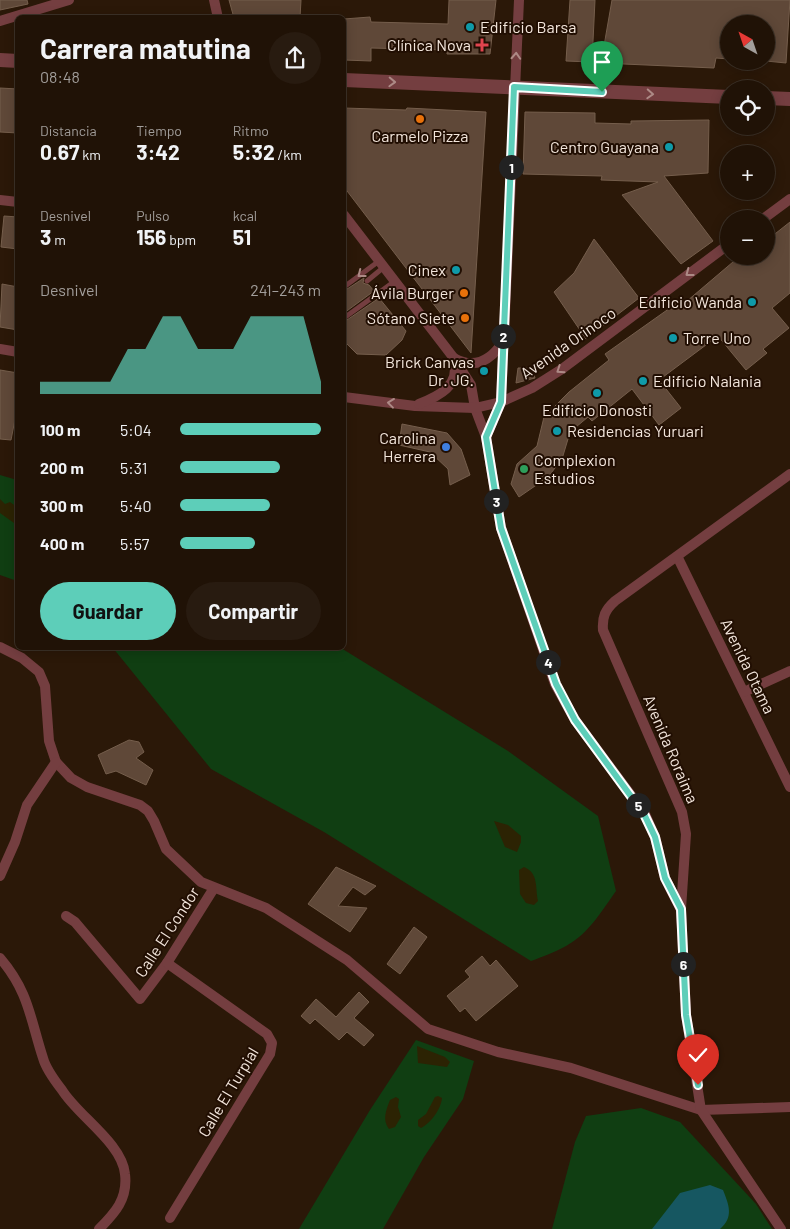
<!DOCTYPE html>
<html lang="es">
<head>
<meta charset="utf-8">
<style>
  :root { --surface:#201206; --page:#281b10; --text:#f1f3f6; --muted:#a29e9b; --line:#3d3228; --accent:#5dceb9 }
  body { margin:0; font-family:Barlow,sans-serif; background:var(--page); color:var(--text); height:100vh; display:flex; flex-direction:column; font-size:19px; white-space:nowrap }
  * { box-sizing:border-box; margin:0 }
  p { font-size:16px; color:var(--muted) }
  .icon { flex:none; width:28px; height:28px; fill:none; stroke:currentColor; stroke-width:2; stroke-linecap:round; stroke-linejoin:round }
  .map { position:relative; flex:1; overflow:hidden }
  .panel { position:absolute; left:15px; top:15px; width:331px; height:635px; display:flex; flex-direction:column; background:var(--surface); border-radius:8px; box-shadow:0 2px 12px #0003,0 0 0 1px var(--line) }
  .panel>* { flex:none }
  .needle { width:32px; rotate:320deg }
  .controls { position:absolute; left:720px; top:15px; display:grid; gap:10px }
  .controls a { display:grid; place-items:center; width:55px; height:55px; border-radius:50%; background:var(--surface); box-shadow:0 2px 12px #0003,0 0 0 1px var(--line); font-size:25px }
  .pin { position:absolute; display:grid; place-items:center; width:42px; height:42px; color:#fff; margin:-51px -21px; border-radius:50% 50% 50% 0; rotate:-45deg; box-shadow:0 0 5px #0007 }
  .pin .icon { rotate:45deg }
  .km { position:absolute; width:25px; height:25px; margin:-12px; border-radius:50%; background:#222; color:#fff; font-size:14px; line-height:25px; text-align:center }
  .round { display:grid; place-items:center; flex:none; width:52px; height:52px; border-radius:26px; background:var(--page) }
  .overview { display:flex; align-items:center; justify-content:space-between; height:85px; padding:0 25px }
  h1 { font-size:28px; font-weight:700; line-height:38px }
  .stats { display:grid; grid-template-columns:repeat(3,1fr); gap:8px; height:85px; padding:5px 25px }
  .stats div { display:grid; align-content:center }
  .stats b { font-size:21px; font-weight:700 }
  .stats small { font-size:14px; font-weight:400 }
  .stats p { font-size:14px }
  .chart { height:140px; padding:10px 25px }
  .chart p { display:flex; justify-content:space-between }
  .chart svg { width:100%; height:90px; margin-top:5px; fill:var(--accent); opacity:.7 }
  .action { display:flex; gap:10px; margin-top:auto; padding:10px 25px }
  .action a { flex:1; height:58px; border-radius:30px; background:var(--accent); color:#111; font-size:20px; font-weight:700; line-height:58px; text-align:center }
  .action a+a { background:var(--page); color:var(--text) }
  ul { padding:0 25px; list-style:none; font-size:16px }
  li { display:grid; grid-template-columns:80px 60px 1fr; align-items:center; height:38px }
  li i { height:12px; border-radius:6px; background:var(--accent) }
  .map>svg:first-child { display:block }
  .green { fill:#103e12 }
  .sand { fill:#2c2303 }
  .water { fill:#165761 }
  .building { fill:#5f4838; stroke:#755e4c }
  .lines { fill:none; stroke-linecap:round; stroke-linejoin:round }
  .service { stroke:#743e40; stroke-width:5 }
  .minor { stroke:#743e40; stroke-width:10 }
  .tertiary { stroke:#743e40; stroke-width:14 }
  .oneway { stroke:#ad8a86 }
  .route-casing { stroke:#fff; stroke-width:10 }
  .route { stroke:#5dceb9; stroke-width:6 }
  .culture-dot { fill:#0f9aa8; stroke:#210e02; stroke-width:2 }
  .health-dot { fill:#e0444e; stroke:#210e02; stroke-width:2 }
  .food-dot { fill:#e8710a; stroke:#210e02; stroke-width:2 }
  .shop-dot { fill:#3f7fe0; stroke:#210e02; stroke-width:2 }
  .leisure-dot { fill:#2e9e5b; stroke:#210e02; stroke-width:2 }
  .labels { text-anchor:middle; stroke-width:4; stroke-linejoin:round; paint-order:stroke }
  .poi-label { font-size:16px; fill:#f3e6dc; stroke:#210e02; text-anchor:end }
  .street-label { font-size:16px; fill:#f3e6dc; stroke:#210e02 }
</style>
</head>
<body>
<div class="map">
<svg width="790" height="1229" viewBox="0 0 790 1229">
  <rect width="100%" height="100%" fill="#2b1808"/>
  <!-- green -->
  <g class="green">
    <polygon points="0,475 17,480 17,581 0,575"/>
    <path d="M113,648H341L508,751L598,816L616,891C587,933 580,944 531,961L324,832L211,769Z"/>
    <polygon points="416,1040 474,1061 463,1099 424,1157 383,1229 299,1229 370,1110"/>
    <polygon points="641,1108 680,1122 756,1204 772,1229 552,1229 575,1142 586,1116"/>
  </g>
  <!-- sand -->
  <g class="sand">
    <polygon points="0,499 5,504 10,502 17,507 17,520 14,523 0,513"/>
    <polygon points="494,821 508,825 521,836 521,842 517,852 505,847"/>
    <path d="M524,867C539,873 535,888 538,901L534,905L526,903L520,894L519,870Z"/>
    <polygon points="417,1046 445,1057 450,1062 447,1067 418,1063"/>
    <path d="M438,1096L442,1098C441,1109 431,1123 421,1128L418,1126V1120L426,1114L435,1097Z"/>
    <path d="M396,1097L399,1099L398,1107L401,1117L395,1127L389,1129C382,1120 386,1110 390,1100Z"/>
  </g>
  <!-- water -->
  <path class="water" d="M710,1185L723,1190C729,1205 734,1217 720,1229H652L680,1193Z"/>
  <!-- building -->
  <g class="building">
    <polygon points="0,0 27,0 28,4 0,10"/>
    <polygon points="229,0 301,0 300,18 234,18"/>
    <polygon points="449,0 496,0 490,54 447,54 447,50 371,48 371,61 344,60 344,19 370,17 371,22 448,24"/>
    <polygon points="570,0 595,0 592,62 566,61"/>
    <polygon points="612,0 790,0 786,63 766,61 766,24 729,24 729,59 716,58 714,68 601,63"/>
    <polygon points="0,88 18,89 18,133 0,132"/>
    <polygon points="344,108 406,110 407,108 486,112 471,353 344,187"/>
    <polygon points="525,112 595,113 595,123 631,124 631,121 709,120 708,173 664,176 713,241 681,264 622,195 658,182 601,180 602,176 523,174"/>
    <polygon points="4,216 18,217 18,249 1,247"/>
    <polygon points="790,222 790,293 772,308 789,328 763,349 767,353 746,370 718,336 659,380 681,408 659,425 632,389 592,421 588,417 576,427 568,439 562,459 548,477 519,497 511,484 517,464 537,446 544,417 569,392 609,360 605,354 677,303 680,307 740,256 766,256 766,241"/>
    <polygon points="594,239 639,298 586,339 554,292 574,273"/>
    <polygon points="364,278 363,283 369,285 374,291 344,313 344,291"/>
    <polygon points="2,284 18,287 18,330 0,327"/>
    <polygon points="379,298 406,331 402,340 386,355 357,354 344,341 344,322"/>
    <polygon points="518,368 532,368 535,378 516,383"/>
    <polygon points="0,370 18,373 18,404 11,440 0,439"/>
    <polygon points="402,424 447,433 461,449 470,475 450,485 448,469 430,452 399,445"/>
    <polygon points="129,740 139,742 144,752 136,758 153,770 146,785 116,771 106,774 98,755"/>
    <polygon points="336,867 376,886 365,895 353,887 338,906 367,908 350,932 308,904"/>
    <polygon points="414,927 427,937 400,974 387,964"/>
    <polygon points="482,956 490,966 496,960 518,986 476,1021 465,1008 460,1012 447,996 470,977 465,971"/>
    <polygon points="359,992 369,1002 354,1018 374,1035 364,1046 347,1032 339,1040 315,1019 310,1024 301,1016 316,999 336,1017"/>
  </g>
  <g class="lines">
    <!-- service -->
    <g class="service">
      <polyline points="367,281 384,267"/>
      <polyline points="344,287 379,261"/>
      <polyline points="344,318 395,281"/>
    </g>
    <!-- minor -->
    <g class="minor">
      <polyline points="214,0 218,18"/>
      <polyline points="0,21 69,0"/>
      <polyline points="0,200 18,202"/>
      <polyline points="344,215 453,357 471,385 475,408 486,437 501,528 555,684 575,720 645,814 655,837 665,878 680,908"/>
      <polyline points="763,219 790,199"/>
      <polyline points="0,349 18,352"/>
      <path d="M454,358C475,370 491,360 503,342"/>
      <polyline points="344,397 415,406 475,408 501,402 532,388 562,369 729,244"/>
      <path d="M419,404C439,396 460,386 454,361"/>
      <polyline points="486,437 501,402 519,0"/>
      <polyline points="678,558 790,787"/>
      <polyline points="0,647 22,658 39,672 45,686 49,741 56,762 71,778 87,787 140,805 148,811 154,821 166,849 201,882 266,908 347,960 428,1029 498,1052 571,1068 701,1110 790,1107"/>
      <polyline points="744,692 790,671"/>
      <polyline points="0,876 15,842 27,805 56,762"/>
      <polyline points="66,916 75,922 140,999 167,963 214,888"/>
      <path d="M0,958C29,992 30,1018 43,1058C46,1069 55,1081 62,1090C78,1116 122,1143 125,1174C128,1199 115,1213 99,1229"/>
      <polyline points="167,963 267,1034 272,1043 270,1054 170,1218"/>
      <path d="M781,1229L701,1110L686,1015L681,909L686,834L682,812L603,630C602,617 605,610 615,601L790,474"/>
    </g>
    <!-- tertiary -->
    <g class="tertiary">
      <polyline points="0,60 18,61"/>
      <polyline points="344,80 729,97"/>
      <polyline points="766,98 790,99"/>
    </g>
  </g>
  <!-- one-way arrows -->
  <defs><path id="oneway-chevron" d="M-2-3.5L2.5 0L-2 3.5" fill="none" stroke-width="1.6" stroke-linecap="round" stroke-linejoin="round" transform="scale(1.25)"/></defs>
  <g class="oneway">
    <use href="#oneway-chevron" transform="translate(516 56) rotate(-87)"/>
    <use href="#oneway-chevron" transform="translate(392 82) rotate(2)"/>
    <use href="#oneway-chevron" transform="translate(650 94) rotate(3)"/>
    <use href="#oneway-chevron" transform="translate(689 273) rotate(143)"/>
    <use href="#oneway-chevron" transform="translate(361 274) rotate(142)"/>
    <use href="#oneway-chevron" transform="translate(560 370) rotate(146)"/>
    <use href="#oneway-chevron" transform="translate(391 403) rotate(-173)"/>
  </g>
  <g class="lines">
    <!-- route casing -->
    <g class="route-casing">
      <polyline id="route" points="602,92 514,87 501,402 486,437 501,528 556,684 575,720 644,814 655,837 665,878 681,909 686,1015 698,1085"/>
    </g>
    <!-- route -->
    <use href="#route" class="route"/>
  </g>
  <!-- markers -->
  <g class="culture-dot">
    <circle cx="470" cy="27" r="5"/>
    <circle cx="669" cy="147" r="5"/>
    <circle cx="456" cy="270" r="5"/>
    <circle cx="752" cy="302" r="5"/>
    <circle cx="673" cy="338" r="5"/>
    <circle cx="484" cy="371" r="5"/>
    <circle cx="643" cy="381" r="5"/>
    <circle cx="597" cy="393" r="5"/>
    <circle cx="557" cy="431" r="5"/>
  </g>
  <path class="health-dot" d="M479.5 37.5h5v5h5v5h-5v5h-5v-5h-5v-5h5z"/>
  <g class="food-dot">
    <circle cx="420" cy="119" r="5"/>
    <circle cx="464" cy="293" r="5"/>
    <circle cx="465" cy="318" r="5"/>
  </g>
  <circle class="shop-dot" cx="446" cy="447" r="5"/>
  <circle class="leisure-dot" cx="524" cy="469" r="5"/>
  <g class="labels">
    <!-- poi labels -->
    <g class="poi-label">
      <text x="480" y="33" text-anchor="start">Edificio Barsa</text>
      <text x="471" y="51">Clínica Nova</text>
      <text x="420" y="142" text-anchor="middle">Carmelo Pizza</text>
      <text x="659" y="153">Centro Guayana</text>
      <text x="446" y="276">Cinex</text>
      <text x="454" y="299">Ávila Burger</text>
      <text x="742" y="308">Edificio Wanda</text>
      <text x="455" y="324">Sótano Siete</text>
      <text x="683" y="344" text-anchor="start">Torre Uno</text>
      <text x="474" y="368">Brick Canvas<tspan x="474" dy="18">Dr. JG.</tspan></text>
      <text x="653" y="387" text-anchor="start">Edificio Nalania</text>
      <text x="597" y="416" text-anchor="middle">Edificio Donosti</text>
      <text x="567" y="437" text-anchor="start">Residencias Yuruari</text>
      <text x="436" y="444">Carolina<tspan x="436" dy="18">Herrera</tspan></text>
      <text x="534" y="466" text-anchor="start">Complexion<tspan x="534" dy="18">Estudios</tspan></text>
    </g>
    <!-- street labels -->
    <g class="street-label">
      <text transform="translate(568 343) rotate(-35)" y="6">Avenida Orinoco</text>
      <text transform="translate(748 666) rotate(64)" y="6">Avenida Otama</text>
      <text transform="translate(671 749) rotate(67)" y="6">Avenida Roraima</text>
      <text transform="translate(167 932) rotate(-57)" y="6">Calle El Condor</text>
      <text transform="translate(228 1092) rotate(-59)" y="6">Calle El Turpial</text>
    </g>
  </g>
</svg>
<div class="controls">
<a><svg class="needle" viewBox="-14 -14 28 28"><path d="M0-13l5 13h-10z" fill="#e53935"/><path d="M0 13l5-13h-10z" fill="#a29e9b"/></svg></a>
<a><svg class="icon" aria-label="locate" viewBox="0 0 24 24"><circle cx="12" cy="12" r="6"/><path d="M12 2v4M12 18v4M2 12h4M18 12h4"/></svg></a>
<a>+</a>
<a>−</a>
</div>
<div class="pin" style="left:602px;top:92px;background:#1e9e55"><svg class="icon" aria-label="arrive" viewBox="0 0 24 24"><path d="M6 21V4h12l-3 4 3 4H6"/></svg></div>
<div class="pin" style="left:698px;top:1085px;background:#d93025"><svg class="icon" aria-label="check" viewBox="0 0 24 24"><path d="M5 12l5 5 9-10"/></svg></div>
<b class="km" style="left:511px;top:167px">1</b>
<b class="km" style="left:503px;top:336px">2</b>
<b class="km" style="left:496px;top:501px">3</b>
<b class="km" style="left:548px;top:662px">4</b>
<b class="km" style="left:638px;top:805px">5</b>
<b class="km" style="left:683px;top:964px">6</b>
<section class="panel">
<div class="overview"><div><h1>Carrera matutina</h1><p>08:48</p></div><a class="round"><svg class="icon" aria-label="share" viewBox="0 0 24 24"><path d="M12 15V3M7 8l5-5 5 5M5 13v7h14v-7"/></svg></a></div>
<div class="stats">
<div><p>Distancia</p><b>0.67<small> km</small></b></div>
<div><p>Tiempo</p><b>3:42</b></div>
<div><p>Ritmo</p><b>5:32<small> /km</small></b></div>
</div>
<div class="stats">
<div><p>Desnivel</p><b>3<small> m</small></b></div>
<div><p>Pulso</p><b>156<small> bpm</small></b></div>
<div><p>kcal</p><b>51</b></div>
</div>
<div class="chart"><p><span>Desnivel</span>241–243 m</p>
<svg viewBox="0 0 160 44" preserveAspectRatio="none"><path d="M0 44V38L10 38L20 38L30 38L40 38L50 22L60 22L70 6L80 6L90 22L100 22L110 22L120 6L130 6L140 6L150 6L160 38V44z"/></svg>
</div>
<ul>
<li><b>100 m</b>5:04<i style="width:100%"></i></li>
<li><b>200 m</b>5:31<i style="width:71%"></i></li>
<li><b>300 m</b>5:40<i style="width:64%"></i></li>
<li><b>400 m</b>5:57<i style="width:53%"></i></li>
</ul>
<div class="action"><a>Guardar</a><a>Compartir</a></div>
</section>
</div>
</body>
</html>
